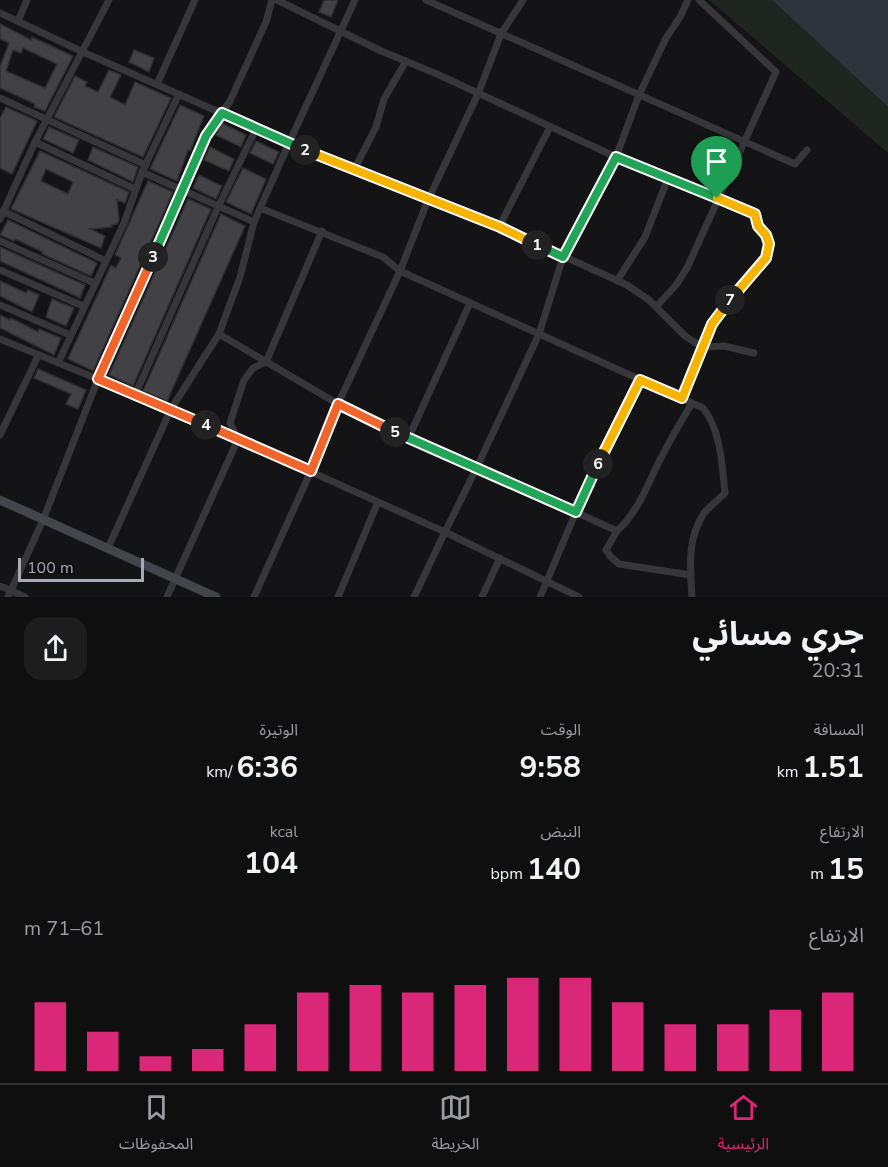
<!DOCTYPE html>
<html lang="ar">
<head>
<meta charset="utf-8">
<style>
  :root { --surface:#0f0f10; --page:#1d1d1e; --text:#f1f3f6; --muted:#9b9c9f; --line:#2f2f30; --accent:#db2777 }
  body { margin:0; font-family:"Nunito Sans","Noto Sans Arabic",sans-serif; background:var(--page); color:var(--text); direction:rtl; height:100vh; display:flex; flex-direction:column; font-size:22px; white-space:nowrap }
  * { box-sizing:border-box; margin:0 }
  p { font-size:20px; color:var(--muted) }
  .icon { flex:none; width:33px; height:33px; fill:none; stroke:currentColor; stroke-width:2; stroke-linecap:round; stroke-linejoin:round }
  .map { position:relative; height:597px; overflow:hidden; direction:ltr }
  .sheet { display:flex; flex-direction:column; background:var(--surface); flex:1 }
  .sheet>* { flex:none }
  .scale { position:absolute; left:18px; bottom:15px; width:126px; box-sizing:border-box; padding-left:6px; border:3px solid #a7aab6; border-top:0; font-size:16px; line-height:21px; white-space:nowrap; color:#a7aab6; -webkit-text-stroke:4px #0f0f11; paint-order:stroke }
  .pin { position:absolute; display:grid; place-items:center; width:51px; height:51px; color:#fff; margin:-62px -26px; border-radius:50% 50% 50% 0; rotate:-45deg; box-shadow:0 0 6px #0007 }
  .pin .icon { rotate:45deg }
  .km { position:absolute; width:30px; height:30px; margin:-15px; border-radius:50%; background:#222; color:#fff; font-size:16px; line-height:30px; text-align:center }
  .round { display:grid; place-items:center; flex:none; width:63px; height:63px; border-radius:18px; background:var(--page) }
  .head { display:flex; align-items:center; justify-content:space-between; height:102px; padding:0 24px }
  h1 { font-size:33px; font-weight:700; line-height:45px }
  .stats { display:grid; grid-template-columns:repeat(3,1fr); gap:9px; height:102px; padding:6px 24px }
  .stats div { display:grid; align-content:center }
  .stats b { font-size:30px; font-weight:700 }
  .stats small { font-size:16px; font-weight:400 }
  .stats p { font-size:16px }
  .chart { height:168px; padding:12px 24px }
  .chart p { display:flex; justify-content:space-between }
  .chart svg { width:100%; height:108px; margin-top:6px; stroke:var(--accent); stroke-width:6 }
  .menu { display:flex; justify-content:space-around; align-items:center; height:84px; border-top:2px solid var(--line); background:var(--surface); font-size:16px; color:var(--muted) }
  .menu a { display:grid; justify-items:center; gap:3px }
  .menu .active { color:var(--accent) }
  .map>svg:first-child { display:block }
  .green { fill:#1f2620 }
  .water { fill:#2d343b }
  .building { fill:#414146; stroke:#2f2e32; stroke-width:1.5; fill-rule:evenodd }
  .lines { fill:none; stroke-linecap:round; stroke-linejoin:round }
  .street { stroke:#36363b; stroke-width:7 }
  .secondary { stroke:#44454b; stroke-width:9 }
  .split-1-casing { stroke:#fff; stroke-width:12 }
  .split-2-casing { stroke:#fff; stroke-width:12 }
  .split-3-casing { stroke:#fff; stroke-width:12 }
  .split-4-casing { stroke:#fff; stroke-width:12 }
  .split-5-casing { stroke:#fff; stroke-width:12 }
  .split-6-casing { stroke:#fff; stroke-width:12 }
  .split-7-casing { stroke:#fff; stroke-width:12 }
  .split-8-casing { stroke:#fff; stroke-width:12 }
  .split-1 { stroke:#22a559; stroke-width:8 }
  .split-2 { stroke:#f5b400; stroke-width:8 }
  .split-3 { stroke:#22a559; stroke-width:8 }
  .split-4 { stroke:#f0652b; stroke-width:8 }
  .split-5 { stroke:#f0652b; stroke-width:8 }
  .split-6 { stroke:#22a559; stroke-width:8 }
  .split-7 { stroke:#f5b400; stroke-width:8 }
  .split-8 { stroke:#f5b400; stroke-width:8 }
</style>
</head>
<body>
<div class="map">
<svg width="888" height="597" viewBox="0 0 888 597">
  <rect width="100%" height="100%" fill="#141416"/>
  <!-- green -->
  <polygon class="green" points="709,0 772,0 888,107 888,153"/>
  <!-- water -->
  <polygon class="water" points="772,0 888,0 888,107"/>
  <!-- building -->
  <g class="building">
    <polygon points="324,0 338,0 331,17 319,12"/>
    <path d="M0,24L31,40L32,37L73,56L45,111L34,107L35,104L0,88V67L9,43L0,39ZM23,48L57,64L45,88L6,71L13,50L21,53Z"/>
    <polygon points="134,50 154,58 149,72 129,62"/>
    <polygon points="109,70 121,75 110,97 125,105 135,82 171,98 143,157 54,117 75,76 87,82 85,86 98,92"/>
    <polygon points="180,105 204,116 190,151 188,150 177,181 150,169"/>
    <polygon points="6,107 37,121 12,174 0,168 0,118"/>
    <polygon points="222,123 246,135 241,147 216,135"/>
    <polygon points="49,127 79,140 73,153 43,139"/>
    <polygon points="256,141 279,152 273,164 250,153"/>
    <polygon points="93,147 138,167 133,182 88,160"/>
    <polygon points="210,147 234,159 229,171 204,160"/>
    <path d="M40,151L129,192L125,203L117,200L119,220L117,224L111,225L112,227L90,229L105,236L101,248L11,209ZM46,169L73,182L68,194L41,181Z"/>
    <polygon points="243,168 266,179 251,214 226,202"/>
    <polygon points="199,175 222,186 216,199 193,188"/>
    <polygon points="148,181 173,192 93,371 68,359 111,265 116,268 121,258 115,255"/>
    <polygon points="188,199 211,209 133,386 109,375"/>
    <polygon points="221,214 245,226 167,401 143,391"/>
    <polygon points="8,220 97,263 91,276 42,254 43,252 15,239 14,241 0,235"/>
    <polygon points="0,247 85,285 80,298 0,261"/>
    <polygon points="0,281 26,293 28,290 39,295 32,312 0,296"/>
    <polygon points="52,299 74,308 66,326 46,317"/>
    <polygon points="0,315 10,320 11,318 38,332 39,329 61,338 54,355 0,328"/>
    <polygon points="38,369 86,390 78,409 66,404 71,394 34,378"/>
  </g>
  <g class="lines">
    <!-- street -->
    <g class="street">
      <path d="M277,0L381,51L437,74L616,157L735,205L755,214C756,218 757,224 759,227C763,235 769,238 768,247C765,267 748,278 736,292C709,324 699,360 682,398"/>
      <polyline points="355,0 289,143 320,158 499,227 627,285 649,300 685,336 702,347 724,346 754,353"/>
      <polyline points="426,0 795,164 807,150"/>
      <polyline points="0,13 83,52 289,143 254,222 240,277 219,334 171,409 445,532 414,597"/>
      <polyline points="18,21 27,0"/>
      <polyline points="157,84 195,0"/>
      <polyline points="0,98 146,165"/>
      <polyline points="35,142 135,189"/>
      <polyline points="354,170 376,127 384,99 406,61"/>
      <polyline points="142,172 254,222"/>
      <path d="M260,208L383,257L400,271L703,408C721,430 722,466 725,493C719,499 710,506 704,513C687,539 690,567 692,597"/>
      <polyline points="3,211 106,261"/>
      <polyline points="0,219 35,142 109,0"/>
      <polyline points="499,227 550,127"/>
      <polyline points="0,241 94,283"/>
      <polyline points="0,270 83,306"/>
      <polyline points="617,281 645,237 668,178"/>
      <polyline points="0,305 70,335"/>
      <polyline points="656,307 676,285 687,268 776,72 699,0"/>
      <path d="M219,334L338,404L408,439L477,467L617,531C640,510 648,482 662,456C671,438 682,420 692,403"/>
      <polyline points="0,339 171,409 108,548"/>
      <polyline points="58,363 124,223 142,172 179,94"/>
      <polyline points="135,395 218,207 256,129"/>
      <polyline points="0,435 38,356"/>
      <polyline points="408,439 470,303"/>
      <polyline points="617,531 606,550 611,557 619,564 691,575"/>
      <polyline points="0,586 25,597"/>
      <polyline points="8,597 43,520 98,379 182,189 206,137 230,101 266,22 272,0"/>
      <polyline points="167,597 238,439 230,423 244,380 253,368 266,362 322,231"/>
      <polyline points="254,597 311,471 338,404 400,271 428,200 478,94 501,34 523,0"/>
      <polyline points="338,597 378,502"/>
      <polyline points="482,597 500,558"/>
      <polyline points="540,597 576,512 640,380"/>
      <polyline points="579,597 445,532 477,467 539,334 563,257 616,157 639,95 666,38 680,17 688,0"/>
    </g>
    <!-- secondary -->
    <polyline class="secondary" points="0,500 216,597"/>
  </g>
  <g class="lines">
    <!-- split-1 casing -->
    <g class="split-1-casing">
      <polyline id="split-1" points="537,245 563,257 616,157 717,198"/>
    </g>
    <!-- split-2 casing -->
    <g class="split-2-casing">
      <polyline id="split-2" points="305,150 500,227 537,245"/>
    </g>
    <!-- split-3 casing -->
    <g class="split-3-casing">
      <polyline id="split-3" points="153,257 206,136 222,113 305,150"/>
    </g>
    <!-- split-4 casing -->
    <g class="split-4-casing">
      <polyline id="split-4" points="153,257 98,379 206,425"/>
    </g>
    <!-- split-5 casing -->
    <g class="split-5-casing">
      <polyline id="split-5" points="206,425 311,471 338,404 395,432"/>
    </g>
    <!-- split-6 casing -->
    <g class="split-6-casing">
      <polyline id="split-6" points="395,432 576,512 598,464"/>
    </g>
    <!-- split-7 casing -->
    <g class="split-7-casing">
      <polyline id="split-7" points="598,464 640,380 682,398 712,324 730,300"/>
    </g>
    <!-- split-8 casing -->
    <g class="split-8-casing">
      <polyline id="split-8" points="717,198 755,214 758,226 766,235 769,244 766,258 730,300"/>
    </g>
    <!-- split-1 -->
    <use href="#split-1" class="split-1"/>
    <!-- split-2 -->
    <use href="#split-2" class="split-2"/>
    <!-- split-3 -->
    <use href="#split-3" class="split-3"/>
    <!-- split-4 -->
    <use href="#split-4" class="split-4"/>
    <!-- split-5 -->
    <use href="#split-5" class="split-5"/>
    <!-- split-6 -->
    <use href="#split-6" class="split-6"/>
    <!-- split-7 -->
    <use href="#split-7" class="split-7"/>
    <!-- split-8 -->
    <use href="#split-8" class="split-8"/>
  </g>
</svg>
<div class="scale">100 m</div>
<div class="pin" style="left:717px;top:198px;background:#1e9e55"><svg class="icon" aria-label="arrive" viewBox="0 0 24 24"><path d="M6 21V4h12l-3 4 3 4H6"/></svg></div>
<b class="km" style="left:537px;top:245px">1</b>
<b class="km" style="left:305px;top:150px">2</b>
<b class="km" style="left:153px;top:257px">3</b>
<b class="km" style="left:206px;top:425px">4</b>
<b class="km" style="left:395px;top:432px">5</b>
<b class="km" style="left:598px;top:464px">6</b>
<b class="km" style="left:730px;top:300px">7</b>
</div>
<section class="sheet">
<div class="head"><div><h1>جري مسائي</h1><p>20:31</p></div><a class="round"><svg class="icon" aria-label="share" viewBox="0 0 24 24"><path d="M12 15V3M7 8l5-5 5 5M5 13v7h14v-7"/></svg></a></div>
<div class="stats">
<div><p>المسافة</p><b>1.51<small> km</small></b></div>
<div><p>الوقت</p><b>9:58</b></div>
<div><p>الوتيرة</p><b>6:36<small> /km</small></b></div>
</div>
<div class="stats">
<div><p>الارتفاع</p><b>15<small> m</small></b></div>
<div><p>النبض</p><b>140<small> bpm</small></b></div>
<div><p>kcal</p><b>104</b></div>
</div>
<div class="chart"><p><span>الارتفاع</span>61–71 m</p>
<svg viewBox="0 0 160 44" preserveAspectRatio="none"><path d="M5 44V16M15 44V28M25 44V38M35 44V35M45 44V25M55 44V12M65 44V9M75 44V12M85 44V9M95 44V6M105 44V6M115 44V16M125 44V25M135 44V25M145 44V19M155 44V12"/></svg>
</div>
</section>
<nav class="menu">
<a class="active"><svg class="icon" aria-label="home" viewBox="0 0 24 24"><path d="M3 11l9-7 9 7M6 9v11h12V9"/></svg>الرئيسية</a>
<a><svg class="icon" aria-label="map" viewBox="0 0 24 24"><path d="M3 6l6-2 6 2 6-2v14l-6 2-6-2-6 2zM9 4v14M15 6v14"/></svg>الخريطة</a>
<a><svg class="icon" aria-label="saved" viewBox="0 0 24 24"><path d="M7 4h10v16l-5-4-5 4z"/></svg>المحفوظات</a>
</nav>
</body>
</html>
